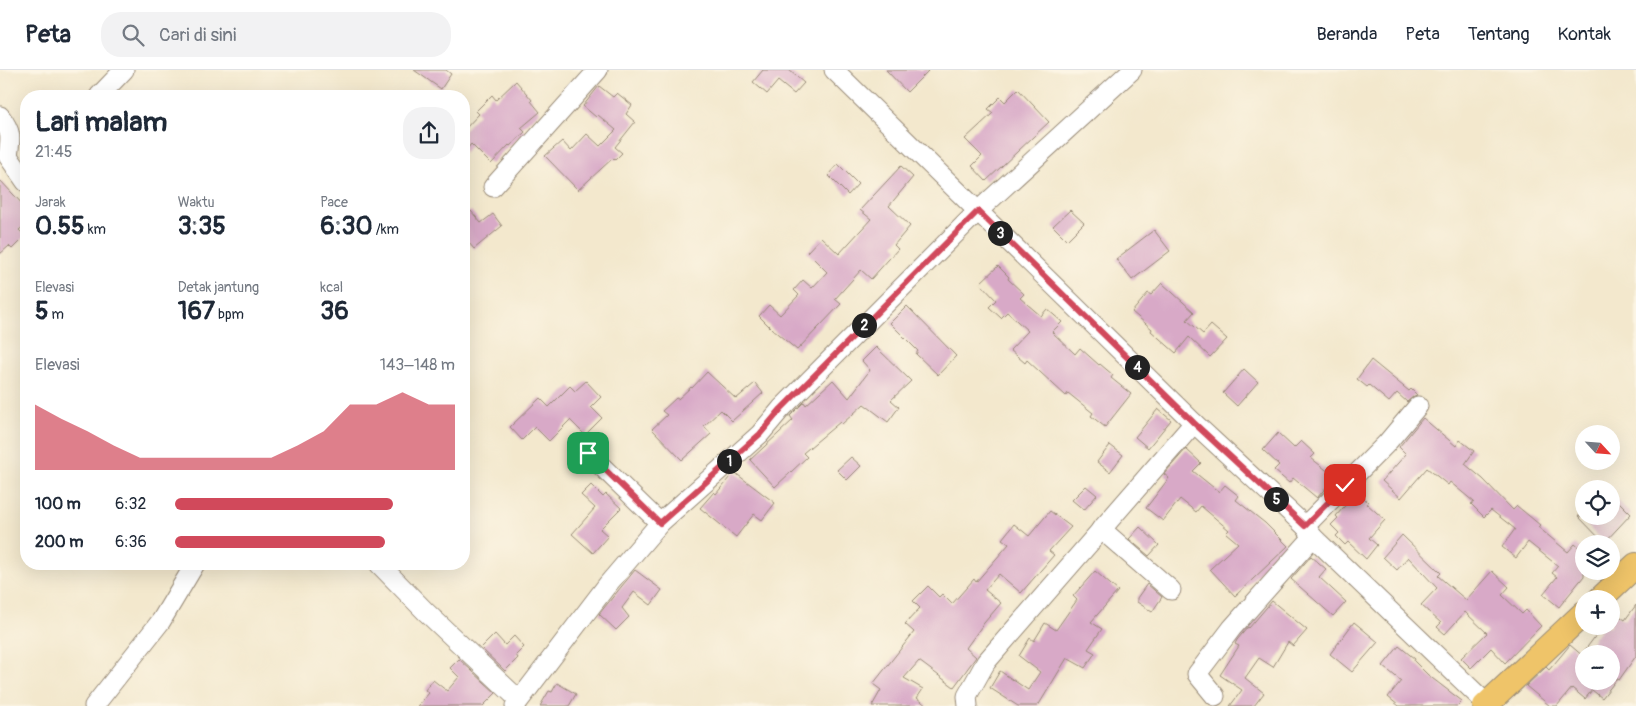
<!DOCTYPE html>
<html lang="id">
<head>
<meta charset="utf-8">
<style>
  :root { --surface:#fff; --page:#f2f2f3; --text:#1f2937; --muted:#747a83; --line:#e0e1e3; --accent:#d1495b }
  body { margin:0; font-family:Pangolin,sans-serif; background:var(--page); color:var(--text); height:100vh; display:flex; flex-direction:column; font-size:19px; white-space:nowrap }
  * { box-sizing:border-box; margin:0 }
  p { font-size:16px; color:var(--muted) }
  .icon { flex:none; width:28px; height:28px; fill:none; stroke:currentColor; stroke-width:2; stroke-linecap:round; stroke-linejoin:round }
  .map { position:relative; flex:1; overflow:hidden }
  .panel { position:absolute; left:20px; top:20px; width:450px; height:480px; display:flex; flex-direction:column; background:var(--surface); border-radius:20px; box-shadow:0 5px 20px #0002 }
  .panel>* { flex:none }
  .needle { width:32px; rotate:116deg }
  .tools { position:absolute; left:1575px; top:355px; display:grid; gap:10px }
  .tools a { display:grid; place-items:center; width:45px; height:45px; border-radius:50%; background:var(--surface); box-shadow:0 5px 20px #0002; font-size:25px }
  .pin { position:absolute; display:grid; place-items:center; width:42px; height:42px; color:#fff; margin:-21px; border-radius:10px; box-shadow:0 2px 8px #0006 }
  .km { position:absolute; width:25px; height:25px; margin:-12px; border-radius:50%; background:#222; color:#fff; font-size:14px; line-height:25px; text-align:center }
  .round { display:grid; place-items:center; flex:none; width:52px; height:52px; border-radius:20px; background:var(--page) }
  .summary { display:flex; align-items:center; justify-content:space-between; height:85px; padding:0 15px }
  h1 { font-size:28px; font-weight:800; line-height:38px }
  .metrics { display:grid; grid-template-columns:repeat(3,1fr); gap:8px; height:85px; padding:5px 15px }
  .metrics div { display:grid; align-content:center }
  .metrics b { font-size:25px; font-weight:800 }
  .metrics small { font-size:14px; font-weight:400 }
  .metrics p { font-size:14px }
  .chart { height:140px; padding:10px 15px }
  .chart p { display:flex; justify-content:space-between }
  .chart svg { width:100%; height:90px; margin-top:5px; fill:var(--accent); opacity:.7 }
  ul { padding:0 15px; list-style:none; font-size:16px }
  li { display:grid; grid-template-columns:80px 60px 1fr; align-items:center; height:38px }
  li i { height:12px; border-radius:6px; background:var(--accent) }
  header { display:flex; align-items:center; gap:30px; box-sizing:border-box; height:70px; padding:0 25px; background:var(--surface); border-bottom:1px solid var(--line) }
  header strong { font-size:24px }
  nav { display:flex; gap:28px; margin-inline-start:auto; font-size:18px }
  .search { width:350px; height:45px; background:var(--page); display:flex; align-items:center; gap:12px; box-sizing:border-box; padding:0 18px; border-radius:20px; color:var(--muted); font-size:19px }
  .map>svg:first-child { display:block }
  .building { fill:#d8a9c7 }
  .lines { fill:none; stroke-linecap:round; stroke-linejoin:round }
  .minor-casing { stroke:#978976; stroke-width:21 }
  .major-casing { stroke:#978976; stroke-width:26 }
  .minor { stroke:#fff; stroke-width:19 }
  .major { stroke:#efc469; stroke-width:24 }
  .route-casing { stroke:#fff; stroke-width:10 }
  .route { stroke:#d1495b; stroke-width:6 }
</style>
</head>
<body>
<header>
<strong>Peta</strong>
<div class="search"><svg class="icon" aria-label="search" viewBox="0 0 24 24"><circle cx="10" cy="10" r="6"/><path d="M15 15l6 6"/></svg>Cari di sini</div>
<nav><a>Beranda</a><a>Peta</a><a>Tentang</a><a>Kontak</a></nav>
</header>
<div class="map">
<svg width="1636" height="636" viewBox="0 0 1636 636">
  <rect width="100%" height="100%" fill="#fcf5e5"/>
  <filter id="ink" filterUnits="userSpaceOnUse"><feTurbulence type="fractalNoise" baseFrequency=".02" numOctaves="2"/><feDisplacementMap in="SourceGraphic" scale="10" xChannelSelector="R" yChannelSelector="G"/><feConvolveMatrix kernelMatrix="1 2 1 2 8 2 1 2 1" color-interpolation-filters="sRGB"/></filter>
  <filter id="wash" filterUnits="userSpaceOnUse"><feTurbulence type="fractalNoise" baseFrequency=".0096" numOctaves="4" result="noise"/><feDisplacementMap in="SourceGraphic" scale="20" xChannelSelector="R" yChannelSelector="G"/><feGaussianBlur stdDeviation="1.12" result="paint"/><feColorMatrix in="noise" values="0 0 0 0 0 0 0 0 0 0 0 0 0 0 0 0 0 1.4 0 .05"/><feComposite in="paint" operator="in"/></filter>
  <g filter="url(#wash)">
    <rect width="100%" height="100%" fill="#f3e8cd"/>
    <g id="blocks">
      <!-- building -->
      <g class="building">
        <polygon points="414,0 446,0 451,4 441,19"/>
        <polygon points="763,0 789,0 804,13 794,24 778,11 767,24 753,12"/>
        <polygon points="886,0 929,0 907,22"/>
        <polygon points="516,11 532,30 531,31 540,42 521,58 525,62 510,76 509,75 491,94 471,74 464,83 464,60 479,44 476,41 492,25 496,30"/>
        <polygon points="599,16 613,27 617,23 632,35 626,44 635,52 615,77 622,83 615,90 613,88 578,120 545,86 562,71 571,81 587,64 600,76 616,60 598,45 596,47 583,36"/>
        <polygon points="1018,19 1049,52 986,111 972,96 982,86 965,69 993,43 988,39 1000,27 1005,32"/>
        <polygon points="838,94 858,114 848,125 828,105"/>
        <polygon points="901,96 913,107 889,136 910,156 894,175 898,179 871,209 861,200 835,229 841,234 797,280 772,259 759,246 769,235 780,245 799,225 794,220 803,210 812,218 827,202 807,182 821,167 839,184 871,149 860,140"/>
        <polygon points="0,110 26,138 26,154 19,160 25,166 12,179 9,176 0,184"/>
        <polygon points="1070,140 1084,153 1067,170 1053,156"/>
        <polygon points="471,141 481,153 493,144 502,156 474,179 464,167 464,146"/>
        <polygon points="1154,160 1170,181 1132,210 1116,189"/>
        <polygon points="998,196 1009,207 1008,209 1024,224 1020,228 1041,246 1047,239 1062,252 1052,262 1075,284 1080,278 1099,295 1100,294 1113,305 1111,308 1131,324 1105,357 1091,346 1093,343 1068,323 1066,326 1027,290 1025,293 1010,280 1028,261 1007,242 1001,248 989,237 996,230 980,213"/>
        <polygon points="1162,213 1194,242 1187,250 1203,264 1211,255 1227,269 1210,287 1189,267 1176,283 1151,261 1152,259 1132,242 1148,223 1151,225"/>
        <polygon points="907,236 956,286 938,305 916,284 918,281 890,253"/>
        <polygon points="876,277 911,311 891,330 899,337 888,352 864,334 842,354 840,352 803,383 807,387 775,417 750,390 793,350 790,346 804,332 806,335 833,310 849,328 870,300 862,291"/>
        <polygon points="1371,290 1409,321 1411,319 1417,325 1414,326 1407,332 1397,323 1389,332 1369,315 1367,317 1357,309"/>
        <polygon points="1244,299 1258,312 1237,336 1223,323"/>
        <polygon points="707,302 736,329 755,313 763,323 732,351 721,340 704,356 711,364 682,390 652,359 667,345 662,341 676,328 678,329 691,317 692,318"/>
        <polygon points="586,311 601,327 591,337 602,348 585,365 570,350 549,371 535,357 522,370 510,357 540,328 549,337 570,316 575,321"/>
        <polygon points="1158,339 1171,350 1148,378 1135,367"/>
        <polygon points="1423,348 1456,376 1460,370 1474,381 1465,394 1483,409 1513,440 1517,436 1540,455 1538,457 1568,482 1575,474 1584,482 1584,506 1559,537 1543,524 1557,507 1552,503 1558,496 1528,472 1516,488 1502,477 1515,459 1491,440 1484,447 1471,434 1474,432 1450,412 1448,415 1427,398 1401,428 1382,411 1406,384 1399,377"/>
        <polygon points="1278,363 1294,378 1301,371 1315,384 1311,388 1335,407 1317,428 1293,408 1289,413 1274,400 1279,395 1263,380"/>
        <polygon points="1110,375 1123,385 1110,402 1097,392"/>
        <polygon points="1186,379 1201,393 1193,401 1219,422 1225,415 1239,426 1236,430 1265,453 1288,476 1235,526 1210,499 1238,473 1226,463 1229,460 1201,436 1196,442 1180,429 1163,451 1146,438 1169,408 1164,404"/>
        <polygon points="851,387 861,396 847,410 837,400"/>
        <polygon points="734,402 775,433 762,450 754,444 736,467 700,438 714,422 716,424"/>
        <polygon points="591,415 603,427 606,424 621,438 600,459 608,466 593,483 572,464 595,438 581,425"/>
        <polygon points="1086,416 1097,425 1084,440 1072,430"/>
        <polygon points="1357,422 1368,432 1367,434 1385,450 1369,468 1377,475 1366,489 1348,472 1345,475 1336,466 1339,463 1331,455 1338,448 1336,446"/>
        <polygon points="1611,424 1631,444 1604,473 1578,446 1611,446"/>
        <polygon points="1050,441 1071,457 1049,481 1054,485 1021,523 999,504 985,520 1001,533 984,553 966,578 976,587 954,617 919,591 904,608 923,619 917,628 927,636 872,636 881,620 873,614 914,562 905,554 920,538 913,531 928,516 939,527 942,524 952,534 974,509 976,512 1009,474 1002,469 1014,454 1029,466"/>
        <polygon points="1140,457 1159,475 1149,486 1129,469"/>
        <polygon points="1402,465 1441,503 1438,506 1466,530 1492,501 1509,517 1502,525 1522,544 1526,540 1541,556 1505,593 1491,578 1471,598 1461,588 1487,563 1465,542 1445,564 1437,557 1441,553 1421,535 1437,518 1408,487 1397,500 1383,487"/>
        <polygon points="1311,486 1326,499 1319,507 1346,532 1333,546 1291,509"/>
        <polygon points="635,500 662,520 651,535 634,522 622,538 629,547 616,560 599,544"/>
        <polygon points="1095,501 1118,521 1091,552 1102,559 1088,579 1095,583 1085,598 1067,588 1038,636 1018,636 990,618 1000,601 1028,620 1040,602 1019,586 1030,568 1034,571 1045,553 1056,560 1077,530 1073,526"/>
        <polygon points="1147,514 1162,527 1152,542 1137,532 1137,528"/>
        <polygon points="1272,531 1307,560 1293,576 1288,572 1273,597 1259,588 1245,608 1264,623 1254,636 1230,636 1242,620 1220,605 1239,576 1235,574 1237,570 1248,557 1249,558"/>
        <polygon points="1636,535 1636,586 1619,610 1617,609 1602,628 1592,620 1585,629 1572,618 1557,636 1550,636 1526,616 1546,597 1549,600 1570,575 1584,587 1584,611 1611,611 1611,584 1582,584 1603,556 1611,556 1611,540 1625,550"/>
        <polygon points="1354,552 1378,572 1352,602 1330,584"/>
        <polygon points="495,564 505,575 514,566 524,577 516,585 518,588 505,601 481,578"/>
        <polygon points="1399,576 1415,589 1414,591 1428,605 1462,631 1457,636 1399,636 1388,627 1401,611 1383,596"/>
        <polygon points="459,589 496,623 483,636 418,636 429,623 425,620 433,610 447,621 459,607 450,598"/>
        <polygon points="557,613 576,624 569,636 540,636 549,621 552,622"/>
      </g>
    </g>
  </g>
  <g filter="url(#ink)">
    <use href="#blocks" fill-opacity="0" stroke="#978976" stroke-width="1"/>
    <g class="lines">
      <!-- minor casing -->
      <g class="minor-casing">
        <g id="minor">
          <polyline points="834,0 1194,353 1305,456 1313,467 1489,636"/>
          <polyline points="99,26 124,0"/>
          <path d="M0,46C12,62 11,67 8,86L26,112"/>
          <polyline points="493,117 598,0"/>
          <polyline points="588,383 660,453"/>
          <polyline points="1305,456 1386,374 1418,336"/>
          <polyline points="1101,459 1171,520"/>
          <polyline points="379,494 425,541 519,630"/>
          <polyline points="1215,626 1197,604 1232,558 1313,467"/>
          <polyline points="94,636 161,551 195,494"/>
          <polyline points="515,636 608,514 660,453 760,364 781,339 978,141 1132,0"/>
          <polyline points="968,636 967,626 986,592 1194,353"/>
        </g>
      </g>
      <!-- major casing -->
      <g class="major-casing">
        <g id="major">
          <polyline points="1600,529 1636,495"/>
          <polyline points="1485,636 1584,543"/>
        </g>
      </g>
      <!-- minor -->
      <use href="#minor" class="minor"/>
      <!-- major -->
      <use href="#major" class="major"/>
    </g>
  </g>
  <g class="lines" filter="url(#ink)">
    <!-- route casing -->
    <g class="route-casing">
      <polyline id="route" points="588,383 660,453 760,364 781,339 978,141 1194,353 1305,456 1345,415"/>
    </g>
    <!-- route -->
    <use href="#route" class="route"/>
  </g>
</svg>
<div class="tools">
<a><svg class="needle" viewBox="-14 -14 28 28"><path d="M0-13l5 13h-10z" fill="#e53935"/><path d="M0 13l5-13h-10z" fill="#747a83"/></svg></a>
<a><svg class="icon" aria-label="locate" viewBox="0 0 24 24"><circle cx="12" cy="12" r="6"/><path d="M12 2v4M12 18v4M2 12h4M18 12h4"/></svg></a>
<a><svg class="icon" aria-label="layers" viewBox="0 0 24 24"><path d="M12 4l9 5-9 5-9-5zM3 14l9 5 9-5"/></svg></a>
<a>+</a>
<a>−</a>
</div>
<div class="pin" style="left:588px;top:383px;background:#1e9e55"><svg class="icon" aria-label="arrive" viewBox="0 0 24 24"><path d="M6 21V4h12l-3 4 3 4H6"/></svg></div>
<div class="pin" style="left:1345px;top:415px;background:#d93025"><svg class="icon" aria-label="check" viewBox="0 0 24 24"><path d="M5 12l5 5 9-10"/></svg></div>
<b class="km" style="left:729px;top:391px">1</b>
<b class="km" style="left:864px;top:255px">2</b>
<b class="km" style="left:1000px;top:163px">3</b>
<b class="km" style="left:1137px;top:297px">4</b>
<b class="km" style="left:1276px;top:429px">5</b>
<section class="panel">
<div class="summary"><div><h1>Lari malam</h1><p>21:45</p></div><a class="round"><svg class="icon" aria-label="share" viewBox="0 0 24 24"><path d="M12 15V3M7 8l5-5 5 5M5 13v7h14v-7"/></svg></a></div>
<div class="metrics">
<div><p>Jarak</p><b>0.55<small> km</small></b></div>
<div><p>Waktu</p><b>3:35</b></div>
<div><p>Pace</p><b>6:30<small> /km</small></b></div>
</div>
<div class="metrics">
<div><p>Elevasi</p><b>5<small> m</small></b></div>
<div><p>Detak jantung</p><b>167<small> bpm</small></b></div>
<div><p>kcal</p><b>36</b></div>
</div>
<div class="chart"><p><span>Elevasi</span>143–148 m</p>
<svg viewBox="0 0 160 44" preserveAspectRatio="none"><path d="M0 44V12L10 19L20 25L30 32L40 38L50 38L60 38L70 38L80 38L90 38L100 32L110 25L120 12L130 12L140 6L150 12L160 12V44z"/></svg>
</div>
<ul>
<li><b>100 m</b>6:32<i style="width:78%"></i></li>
<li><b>200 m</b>6:36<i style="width:75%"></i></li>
</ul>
</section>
</div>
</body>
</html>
